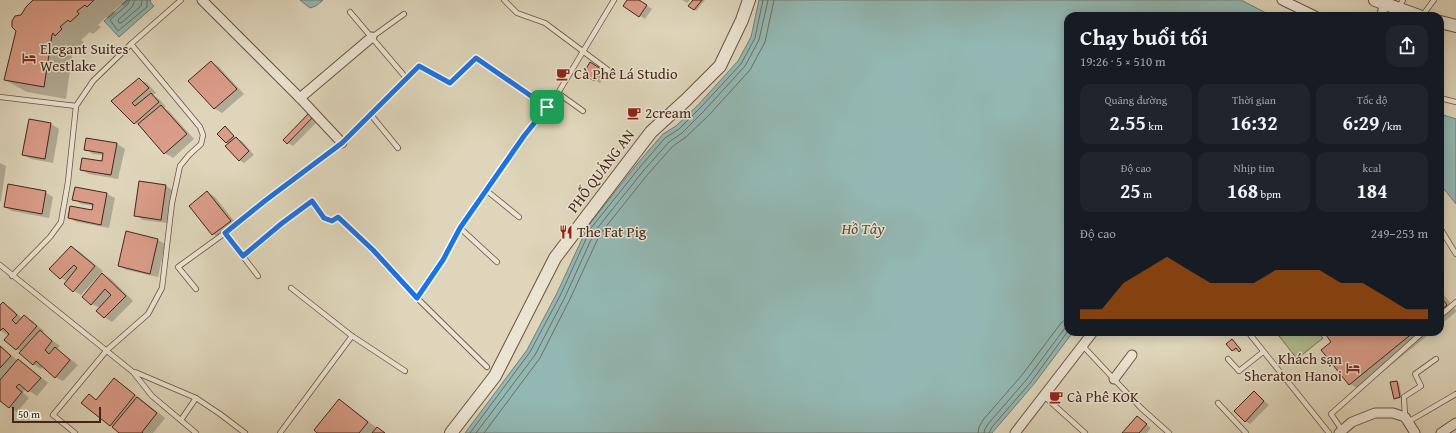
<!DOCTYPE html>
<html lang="vi">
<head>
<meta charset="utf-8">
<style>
  :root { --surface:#171b24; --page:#20242c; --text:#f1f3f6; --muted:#9ea1a6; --accent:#b45309 }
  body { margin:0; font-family:"Gentium Book Plus",serif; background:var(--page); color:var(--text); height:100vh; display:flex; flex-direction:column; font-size:15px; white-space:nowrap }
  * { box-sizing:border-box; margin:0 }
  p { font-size:13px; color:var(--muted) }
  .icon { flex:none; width:22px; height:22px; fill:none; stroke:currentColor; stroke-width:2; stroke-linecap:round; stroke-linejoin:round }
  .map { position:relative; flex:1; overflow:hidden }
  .sheet { position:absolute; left:1064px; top:12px; width:380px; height:324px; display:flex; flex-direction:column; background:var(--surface); border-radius:12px; box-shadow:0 2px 10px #0003 }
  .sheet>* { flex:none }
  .scale { position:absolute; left:12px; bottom:10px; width:89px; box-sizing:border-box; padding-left:4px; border:2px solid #462519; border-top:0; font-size:11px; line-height:14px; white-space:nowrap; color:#462519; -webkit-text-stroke:3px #eae4d2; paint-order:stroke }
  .pin { position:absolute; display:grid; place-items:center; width:34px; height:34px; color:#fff; margin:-17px; border-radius:8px; box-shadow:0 2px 6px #0006 }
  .round { display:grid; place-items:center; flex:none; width:42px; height:42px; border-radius:12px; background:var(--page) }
  .headline { display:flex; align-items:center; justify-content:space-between; height:68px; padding:0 16px }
  h1 { font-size:22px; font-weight:700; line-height:30px }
  .metrics { display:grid; grid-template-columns:repeat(3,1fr); gap:6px; height:68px; padding:4px 16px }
  .metrics div { display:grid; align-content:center; border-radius:10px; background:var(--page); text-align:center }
  .metrics b { font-size:20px; font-weight:700 }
  .metrics small { font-size:11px; font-weight:400 }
  .metrics p { font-size:11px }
  .chart { height:112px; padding:8px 16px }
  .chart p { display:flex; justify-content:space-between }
  .chart svg { width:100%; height:72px; margin-top:4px; fill:var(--accent); opacity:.7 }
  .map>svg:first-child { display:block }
  .green { fill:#b2bd8f; stroke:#7c7154 }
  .water { fill:#93b8b3; stroke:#747d75 }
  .shadow { fill:#0003 }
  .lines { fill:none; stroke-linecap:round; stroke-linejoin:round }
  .shore { stroke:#6c6e66; stroke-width:1 }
  .building { fill:#d99c88; stroke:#462519 }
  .service-casing { stroke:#6c5141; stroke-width:6 }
  .minor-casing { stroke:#6c5141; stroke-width:11 }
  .tertiary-casing { stroke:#6c5141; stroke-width:14 }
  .service { stroke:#eae4d2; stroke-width:4.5 }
  .minor { stroke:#eae4d2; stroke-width:9 }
  .tertiary { stroke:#eae4d2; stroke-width:12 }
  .route-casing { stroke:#fff; stroke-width:8 }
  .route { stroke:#1a73e8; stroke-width:5 }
  .labels { text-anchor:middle; stroke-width:3; stroke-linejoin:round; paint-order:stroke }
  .poi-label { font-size:15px; fill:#462519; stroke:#eae4d2; text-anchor:start }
  .street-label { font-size:15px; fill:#462519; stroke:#eae4d2 }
  .water-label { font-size:16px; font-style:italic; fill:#594a40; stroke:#eae4d2 }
</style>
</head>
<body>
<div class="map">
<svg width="1456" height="433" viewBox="0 0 1456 433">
  <rect width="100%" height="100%" fill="#ded5ba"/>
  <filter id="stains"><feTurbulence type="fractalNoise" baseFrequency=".005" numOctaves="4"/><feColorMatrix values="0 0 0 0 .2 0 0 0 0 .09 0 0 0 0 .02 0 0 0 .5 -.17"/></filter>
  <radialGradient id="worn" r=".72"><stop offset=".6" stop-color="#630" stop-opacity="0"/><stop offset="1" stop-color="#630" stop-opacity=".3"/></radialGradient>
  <!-- green -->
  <polygon class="green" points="1276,332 1318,332 1323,338 1297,359"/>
  <!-- water -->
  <g class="water">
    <polygon points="127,0 151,0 150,2 154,6 119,37 104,21"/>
    <polygon points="300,0 323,0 316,6 310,8"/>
    <polygon points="759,0 1241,0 1272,16 1068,16 1068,332 1073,332 1034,384 992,433 465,433 527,350 557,293 588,226 637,164 663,134 676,126 698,105 738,61 751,37"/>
    <polygon points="1440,114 1456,119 1456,204 1440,184"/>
  </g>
  <!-- shadow -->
  <g class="shadow">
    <polygon points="35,0 130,0 124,6 121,4 113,11 116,13 109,19 106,17 98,25 101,27 93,34 90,32 81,40 84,42 78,48 75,46 73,47 66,99 27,92 5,80 22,16"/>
    <polygon points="628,0 638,0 652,9 645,19 624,6"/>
    <polygon points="682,0 690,0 687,3"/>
    <polygon points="694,0 705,0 696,11 694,9"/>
    <polygon points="211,62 219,67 244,94 222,113 214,108"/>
    <polygon points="590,63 606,73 600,83 584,73"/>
    <polygon points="139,79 147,83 156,93 153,95 159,99 166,107 164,108 169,111 194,139 173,158 165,153 142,127 135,123 113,101"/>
    <polygon points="310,114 319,120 293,146 288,143"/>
    <polygon points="29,121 51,124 59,129 53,163 31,159 23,155"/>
    <polygon points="225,127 236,138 242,141 254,155 244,163 239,160 229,144 226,142"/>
    <polygon points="87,139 117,144 125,149 118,179 89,174 81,170 102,162 103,155 93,154 85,149"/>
    <polygon points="0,163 6,166 1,201 0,201"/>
    <polygon points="166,186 174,191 168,223 143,220 135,215"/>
    <polygon points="45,192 53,197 49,218 12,211 5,207"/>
    <polygon points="207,192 215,197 238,226 220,239 213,234"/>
    <polygon points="107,194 115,198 109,228 77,222 69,218 93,211 94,206 81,204 73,199"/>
    <polygon points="158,240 165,244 158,277 127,270 119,266"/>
    <polygon points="72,247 80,252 103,271 81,295 74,291 67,281 61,278"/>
    <polygon points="103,274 111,279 133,301 112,322 104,317 100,308 92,304"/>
    <polygon points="1440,290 1456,310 1456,312 1440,325"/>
    <polygon points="3,304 11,308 22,318 24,316 32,321 44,331 42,333 60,346 57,349 78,365 63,381 55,377 43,366 41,369 33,364 22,352 17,349 9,336 0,330 0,307"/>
    <polygon points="1331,332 1432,332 1360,390 1350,384 1322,350 1333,342"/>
    <polygon points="1232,341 1235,342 1242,352 1238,349 1235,352 1233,350"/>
    <polygon points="0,345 18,361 26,365 48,383 37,396 26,389 23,392 29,398 17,412 0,400"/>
    <polygon points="114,379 122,384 165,418 153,433 121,433 110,425 89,395 97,400"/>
    <polygon points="1396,382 1399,383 1402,398 1397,399 1394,398"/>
    <polygon points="1254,392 1269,405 1250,424 1245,421"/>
    <polygon points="339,400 347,405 377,428 385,433 319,433"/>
    <polygon points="1137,417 1151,428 1147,433 1124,433"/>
  </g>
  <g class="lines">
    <!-- shore -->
    <g class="shore">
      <polyline points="130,0 128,4 110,20 118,31 147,7 147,0"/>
      <polyline points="135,0 132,7 118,20 119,23 121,23 141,6 142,0"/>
      <polyline points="470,433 530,352 561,294 591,228 640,167 665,138 679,129 701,107 741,64 755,38 763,0"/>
      <polyline points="476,433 535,355 565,297 595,231 644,170 669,142 682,133 704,111 745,66 759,40 768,0"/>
      <polyline points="484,433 540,358 570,299 600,234 648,174 673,146 686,137 709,115 750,70 765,42 774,0"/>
      <polyline points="978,433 979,427 983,420 1022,375 1061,323 1068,318"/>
      <polyline points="984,433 985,429 988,424 1027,379 1068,324"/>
      <polyline points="989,433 992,427 1031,382 1068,331"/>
    </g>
  </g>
  <!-- building -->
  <g class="building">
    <polygon points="33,0 94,0 87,7 85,5 77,11 79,14 70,22 68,20 60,27 62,29 55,36 53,33 52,35 44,87 4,80 16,31 12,27 12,21 15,16 21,15 26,7"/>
    <polygon points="627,0 639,0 647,5 639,17 623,6"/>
    <polygon points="693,0 702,0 694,10 688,6"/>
    <polygon points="211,61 237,89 214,109 188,81"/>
    <polygon points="590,62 601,69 594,81 583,74"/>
    <polygon points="139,78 149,88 132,103 135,106 151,93 159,102 134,124 111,101"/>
    <polygon points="161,105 187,134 164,154 138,124"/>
    <polygon points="310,112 314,116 287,144 283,140"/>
    <polygon points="29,119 51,123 45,159 22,155"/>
    <polygon points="225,126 234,136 226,143 217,134"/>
    <polygon points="236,137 249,151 239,161 225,146"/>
    <polygon points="86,138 117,143 111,175 80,170 82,158 102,161 103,153 84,150"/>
    <polygon points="139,181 166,185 161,220 134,216"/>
    <polygon points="8,184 46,191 42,214 4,207"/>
    <polygon points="75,187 107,193 101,225 68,218 70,206 92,210 93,204 72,200"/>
    <polygon points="207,191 231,221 212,235 189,206"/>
    <polygon points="126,231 158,239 150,274 118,266"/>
    <polygon points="71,246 95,266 73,292 64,284 77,268 74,265 60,279 49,269"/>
    <polygon points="102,273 126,296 104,318 96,311 111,295 105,289 91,305 82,297"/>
    <polygon points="1440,296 1447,305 1440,311"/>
    <polygon points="3,302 17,315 12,320 16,324 24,315 37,326 16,350 4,340 9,334 3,328 0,331 0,305"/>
    <polygon points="40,330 52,341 45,350 49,354 55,347 70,360 55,378 36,361 33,365 19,353"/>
    <polygon points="1329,332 1414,332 1349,385 1321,350 1331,342 1326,335"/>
    <polygon points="1232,339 1241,350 1239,352 1236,348 1232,351 1226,344"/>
    <polygon points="0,346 11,356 0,368"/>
    <polygon points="18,359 41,378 28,392 19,384 16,387 22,392 9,408 0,401 0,380"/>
    <polygon points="114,378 135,395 110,426 81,403 89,394 96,400"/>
    <polygon points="1397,381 1400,397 1394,399 1390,382"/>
    <polygon points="1254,391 1264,401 1245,422 1234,411"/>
    <polygon points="137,397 157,413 142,432 143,433 119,433 112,427"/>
    <polygon points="339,399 368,422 359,433 317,433 314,430"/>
    <polygon points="1137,416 1147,424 1139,433 1122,433"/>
    <polygon points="377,427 385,433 372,433"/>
  </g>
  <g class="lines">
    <!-- service casing -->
    <g class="service-casing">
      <g id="service">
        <polyline points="504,0 517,13 545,23 608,70"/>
        <polyline points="1399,7 1403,0"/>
        <polyline points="350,12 407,79"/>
        <polyline points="1422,16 1434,0"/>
        <polyline points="372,37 404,14"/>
        <polyline points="558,93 583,111"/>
        <polyline points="0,97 76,106 93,81 131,44 181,0"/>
        <polyline points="1440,98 1456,102"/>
        <polyline points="371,115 398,148"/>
        <polyline points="487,191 519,217"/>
        <polyline points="460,228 497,262"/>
        <polyline points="1440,228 1456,254"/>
        <polyline points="225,233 258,276"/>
        <polyline points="243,257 281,225 312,201 324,218 332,221 338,217 373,251 417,298 487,367"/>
        <polyline points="0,265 133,372 152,396 196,433"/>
        <polyline points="12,276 50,237 61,222 68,182 76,106"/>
        <polyline points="291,288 352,336 405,371"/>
        <polyline points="196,289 178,267 225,233 266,199 342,143 419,66 450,83 476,58 547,107"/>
        <polyline points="417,298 443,260 460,228 524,136 558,93 614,0"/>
        <polyline points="1440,316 1456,302"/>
        <polyline points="1248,332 1329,433"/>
        <polyline points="1082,345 1141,408 1169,433"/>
        <polyline points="1228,359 1239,371 1263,352"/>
        <polyline points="135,372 196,398 220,414 245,433"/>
        <polyline points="1044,396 1085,433"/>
        <polyline points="1218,403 1246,433"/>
        <polyline points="1405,417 1404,397 1421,386 1415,374 1436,359"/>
        <polyline points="181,420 196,398"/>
        <polyline points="1408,422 1456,394"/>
        <polyline points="1342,430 1331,414 1423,332"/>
        <polyline points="75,433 53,415 107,350 148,314 162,288 172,203 180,166 189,155 201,144 203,135 200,127 131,44"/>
        <polyline points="280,433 352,336"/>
      </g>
    </g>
    <!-- minor casing -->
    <g class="minor-casing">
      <g id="minor">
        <polyline points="202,0 300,98 342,143"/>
        <polyline points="1282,0 1315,16"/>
        <polyline points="1382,16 1384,4"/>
        <polyline points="300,98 372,37"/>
        <polyline points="1114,379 1132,355"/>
        <polyline points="1015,433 1093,332"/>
        <polyline points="1339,433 1352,422 1375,413 1393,413 1405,417 1415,433"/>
        <polyline points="1441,433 1456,423"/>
      </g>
    </g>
    <!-- tertiary casing -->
    <g class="tertiary-casing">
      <g id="tertiary">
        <polyline points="1375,0 1419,16"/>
        <polyline points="1440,22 1456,26"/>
        <polyline points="451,433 495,376 555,258 651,132 686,100 720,66 742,20 749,0"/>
      </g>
    </g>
    <!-- service -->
    <use href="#service" class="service"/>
    <!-- minor -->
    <use href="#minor" class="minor"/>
    <!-- tertiary -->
    <use href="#tertiary" class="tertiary"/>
  </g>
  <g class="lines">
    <!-- route casing -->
    <g class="route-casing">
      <polygon id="route" points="476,58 547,107 524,136 460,228 443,260 417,298 373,250 338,217 332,221 324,218 312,201 281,224 243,256 225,233 266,200 342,143 419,66 450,83"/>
    </g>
    <!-- route -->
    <use href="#route" class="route"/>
  </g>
  <!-- icons -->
  <defs>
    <g id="hotel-bare" transform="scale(1.08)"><path d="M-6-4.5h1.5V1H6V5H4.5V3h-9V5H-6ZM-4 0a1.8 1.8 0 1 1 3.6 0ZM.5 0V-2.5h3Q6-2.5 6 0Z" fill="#8f2418" stroke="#eae4d2" stroke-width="2.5" paint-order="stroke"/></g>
    <g id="cafe-bare" transform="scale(1.08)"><path d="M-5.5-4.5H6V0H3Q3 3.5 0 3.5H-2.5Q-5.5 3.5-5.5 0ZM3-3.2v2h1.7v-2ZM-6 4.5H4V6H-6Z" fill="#8f2418" stroke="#eae4d2" stroke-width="2.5" paint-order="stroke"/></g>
    <g id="restaurant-bare" transform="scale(1.08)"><path d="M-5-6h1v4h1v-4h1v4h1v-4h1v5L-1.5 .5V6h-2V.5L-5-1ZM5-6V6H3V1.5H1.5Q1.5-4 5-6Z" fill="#8f2418" stroke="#eae4d2" stroke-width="2.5" paint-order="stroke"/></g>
  </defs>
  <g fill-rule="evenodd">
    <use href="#hotel-bare" x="29" y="58"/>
    <use href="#cafe-bare" x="563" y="74"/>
    <use href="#cafe-bare" x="634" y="113"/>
    <use href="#restaurant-bare" x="566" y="232"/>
    <use href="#hotel-bare" x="1353" y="368"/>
    <use href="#cafe-bare" x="1056" y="397"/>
  </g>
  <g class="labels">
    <!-- poi labels -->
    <g class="poi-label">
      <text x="40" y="54">Elegant Suites<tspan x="40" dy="17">Westlake</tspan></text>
      <text x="574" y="79">Cà Phê Lá Studio</text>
      <text x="645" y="118">2cream</text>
      <text x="577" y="237">The Fat Pig</text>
      <text x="1342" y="364" text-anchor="end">Khách sạn<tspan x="1342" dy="17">Sheraton Hanoi</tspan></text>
      <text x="1067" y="402">Cà Phê KOK</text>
    </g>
    <!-- street labels -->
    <g class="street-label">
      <text transform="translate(601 171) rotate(-53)" y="5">PHỐ QUẢNG AN</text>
    </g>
    <!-- water labels -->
    <g class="water-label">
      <text x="863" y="234">Hồ Tây</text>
    </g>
  </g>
  <rect width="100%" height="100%" filter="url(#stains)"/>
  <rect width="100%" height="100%" fill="url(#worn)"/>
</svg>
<div class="scale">50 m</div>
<div class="pin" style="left:547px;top:107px;background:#1e9e55"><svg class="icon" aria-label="arrive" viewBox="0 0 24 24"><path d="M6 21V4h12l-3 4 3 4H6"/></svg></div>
<section class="sheet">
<div class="headline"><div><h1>Chạy buổi tối</h1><p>19:26 · 5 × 510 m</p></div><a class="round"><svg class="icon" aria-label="share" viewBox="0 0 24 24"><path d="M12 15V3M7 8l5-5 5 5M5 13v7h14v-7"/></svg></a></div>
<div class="metrics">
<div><p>Quãng đường</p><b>2.55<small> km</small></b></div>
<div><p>Thời gian</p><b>16:32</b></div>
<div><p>Tốc độ</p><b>6:29<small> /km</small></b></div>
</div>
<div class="metrics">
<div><p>Độ cao</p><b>25<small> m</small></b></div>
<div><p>Nhịp tim</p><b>168<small> bpm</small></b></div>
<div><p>kcal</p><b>184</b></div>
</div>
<div class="chart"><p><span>Độ cao</span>249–253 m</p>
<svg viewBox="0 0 160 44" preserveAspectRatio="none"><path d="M0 44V38L10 38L20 22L30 14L40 6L50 14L60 22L70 22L80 22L90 14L100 14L110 14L120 22L130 22L140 30L150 38L160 38V44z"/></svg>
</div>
</section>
</div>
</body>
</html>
